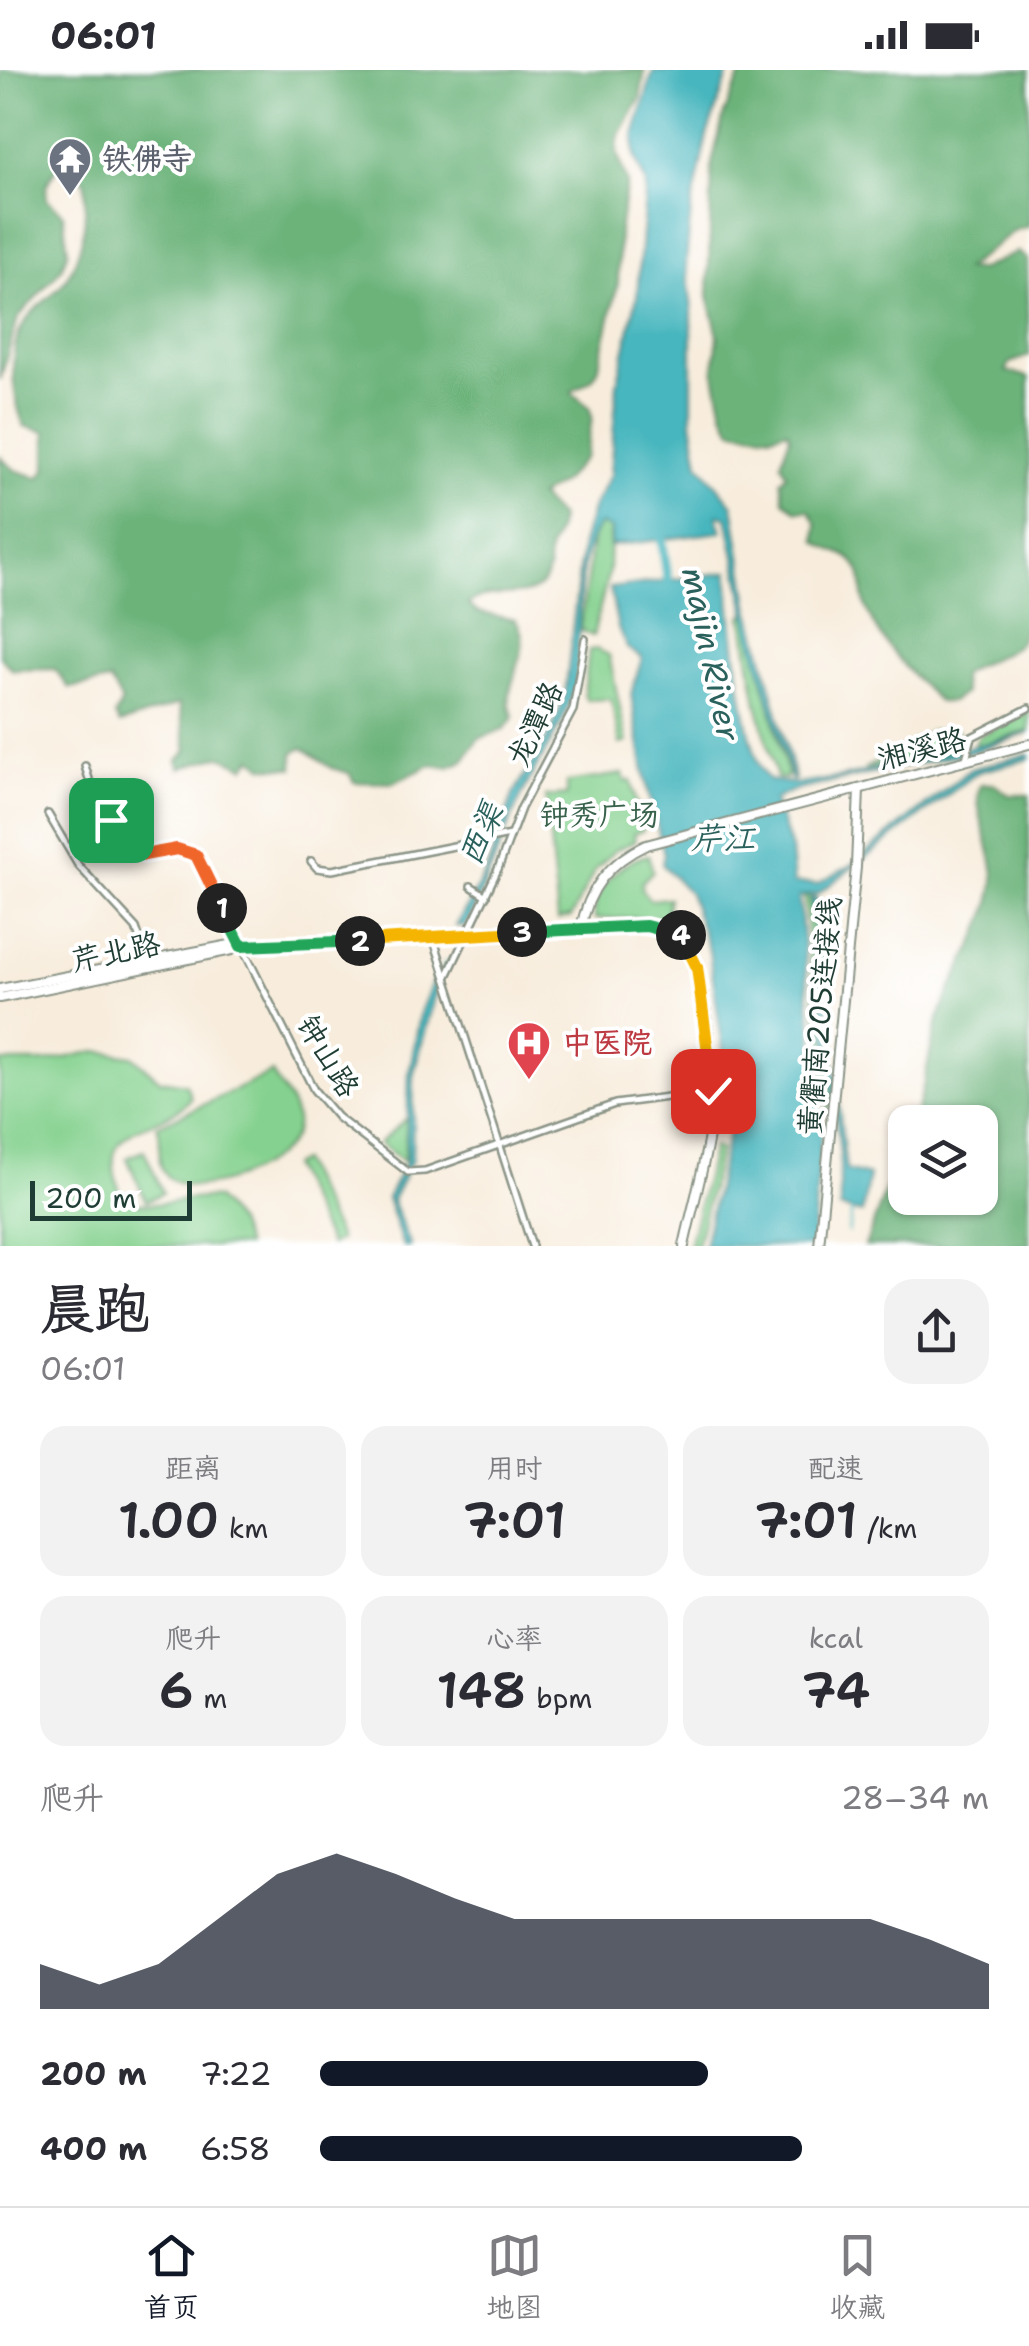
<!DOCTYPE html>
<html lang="zh">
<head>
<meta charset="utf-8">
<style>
  :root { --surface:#fff; --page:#f2f2f3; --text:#2b2b33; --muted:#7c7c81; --line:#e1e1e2; --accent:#111827 }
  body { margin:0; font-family:"Shantell Sans","LXGW WenKai TC",sans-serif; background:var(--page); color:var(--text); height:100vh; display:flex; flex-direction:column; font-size:38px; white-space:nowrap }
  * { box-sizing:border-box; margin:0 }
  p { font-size:32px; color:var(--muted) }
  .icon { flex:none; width:55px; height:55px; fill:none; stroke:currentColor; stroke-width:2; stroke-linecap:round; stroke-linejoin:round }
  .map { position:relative; height:1176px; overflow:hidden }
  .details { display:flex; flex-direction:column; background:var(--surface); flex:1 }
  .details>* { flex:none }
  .buttons { position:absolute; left:888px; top:1035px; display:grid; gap:20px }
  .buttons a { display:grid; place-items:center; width:110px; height:110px; border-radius:20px; background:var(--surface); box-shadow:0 2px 8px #0004; font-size:50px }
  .scale { position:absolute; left:30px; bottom:25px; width:162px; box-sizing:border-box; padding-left:10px; border:5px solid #1f3d34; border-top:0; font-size:28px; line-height:35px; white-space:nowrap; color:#1f3d34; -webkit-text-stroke:8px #fff; paint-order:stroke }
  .pin { position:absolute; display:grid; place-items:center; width:85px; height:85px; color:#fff; margin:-42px; border-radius:20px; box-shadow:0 5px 15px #0006 }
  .km { position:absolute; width:50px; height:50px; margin:-25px; border-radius:50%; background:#222; color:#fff; font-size:28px; line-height:50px; text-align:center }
  .round { display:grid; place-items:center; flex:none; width:105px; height:105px; border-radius:30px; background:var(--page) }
  .summary { display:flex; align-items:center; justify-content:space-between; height:170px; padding:0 40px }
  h1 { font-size:55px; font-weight:600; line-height:75px }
  .figures { display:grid; grid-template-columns:repeat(3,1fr); gap:15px; height:170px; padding:10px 40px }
  .figures div { display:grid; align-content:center; border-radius:25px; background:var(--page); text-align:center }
  .figures b { font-size:50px; font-weight:600 }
  .figures small { font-size:28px; font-weight:400 }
  .figures p { font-size:28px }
  .chart { height:280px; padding:20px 40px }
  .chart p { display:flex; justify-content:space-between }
  .chart svg { width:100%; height:180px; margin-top:10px; fill:var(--accent); opacity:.7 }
  ul { padding:0 40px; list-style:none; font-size:32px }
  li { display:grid; grid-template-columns:160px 120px 1fr; align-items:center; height:75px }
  li i { height:25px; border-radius:12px; background:var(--accent) }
  .status { display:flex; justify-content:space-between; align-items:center; height:70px; padding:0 50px; background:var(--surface); direction:ltr }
  .status svg { height:28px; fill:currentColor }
  .menu { display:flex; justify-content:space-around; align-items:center; height:140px; border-top:2px solid var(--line); background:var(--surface); font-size:28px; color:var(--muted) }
  .menu a { display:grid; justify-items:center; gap:5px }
  .menu .current { color:var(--accent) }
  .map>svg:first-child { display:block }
  .green { fill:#85d18f; stroke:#528762; stroke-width:2.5 }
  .forest { fill:#6cb37a; stroke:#467857; stroke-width:2.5 }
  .water { fill:#46b6be; stroke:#327a79; stroke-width:2.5 }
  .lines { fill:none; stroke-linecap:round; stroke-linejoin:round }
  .stream { stroke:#46b6be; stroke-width:2.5 }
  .river { stroke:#46b6be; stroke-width:10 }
  .minor-casing { stroke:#8c9588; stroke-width:10 }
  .major-casing { stroke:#8c9588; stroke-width:12 }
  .minor { stroke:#fff; stroke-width:5 }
  .major { stroke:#fff; stroke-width:8 }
  .split-1-casing { stroke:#fff; stroke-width:20 }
  .split-2-casing { stroke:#fff; stroke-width:20 }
  .split-3-casing { stroke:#fff; stroke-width:20 }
  .split-4-casing { stroke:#fff; stroke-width:20 }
  .split-5-casing { stroke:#fff; stroke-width:20 }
  .split-1 { stroke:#f0652b; stroke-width:12 }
  .split-2 { stroke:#22a559; stroke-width:12 }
  .split-3 { stroke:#f5b400; stroke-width:12 }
  .split-4 { stroke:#22a559; stroke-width:12 }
  .split-5 { stroke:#f5b400; stroke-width:12 }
  .labels { text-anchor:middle; stroke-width:8; stroke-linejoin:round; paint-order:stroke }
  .worship-label { font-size:30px; font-weight:bold; fill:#5b616d; stroke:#fff; text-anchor:start }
  .street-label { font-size:30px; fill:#1f3d34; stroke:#fff }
  .park-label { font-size:30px; fill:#38624b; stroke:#fff }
  .health-label { font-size:30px; font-weight:bold; fill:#be3a42; stroke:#fff; text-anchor:start }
  .water-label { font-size:32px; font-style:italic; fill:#2b615d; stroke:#fff }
</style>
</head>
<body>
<div class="status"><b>06:01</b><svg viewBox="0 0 49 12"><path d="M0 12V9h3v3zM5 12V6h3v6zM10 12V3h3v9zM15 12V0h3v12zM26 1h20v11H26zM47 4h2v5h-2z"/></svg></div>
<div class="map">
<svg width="1029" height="1176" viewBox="0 0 1029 1176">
  <rect width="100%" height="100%" fill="#fff"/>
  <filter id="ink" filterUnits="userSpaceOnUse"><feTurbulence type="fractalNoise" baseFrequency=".01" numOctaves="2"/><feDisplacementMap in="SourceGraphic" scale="20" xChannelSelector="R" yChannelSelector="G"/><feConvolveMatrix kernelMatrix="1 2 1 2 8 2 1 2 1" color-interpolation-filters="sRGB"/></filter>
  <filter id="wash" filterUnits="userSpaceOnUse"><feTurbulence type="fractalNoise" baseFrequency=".0048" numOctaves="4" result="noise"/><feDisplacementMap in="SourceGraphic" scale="40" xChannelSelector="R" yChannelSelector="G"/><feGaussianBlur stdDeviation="2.25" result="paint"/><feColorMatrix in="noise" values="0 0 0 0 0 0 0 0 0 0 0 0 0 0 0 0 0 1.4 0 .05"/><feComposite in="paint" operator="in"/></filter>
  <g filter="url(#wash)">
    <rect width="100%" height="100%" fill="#f8eddd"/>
    <!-- green -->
    <g class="green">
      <polygon points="600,454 610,456 609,501 593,566 583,562 581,555 593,465"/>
      <polygon points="746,543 788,705 787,708 777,708 757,634 742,546"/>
      <polygon points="597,579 609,585 627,672 620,674 611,629 587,630 584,625 589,580"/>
      <polygon points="1029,642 1029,661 974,676 979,666"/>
      <polygon points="955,659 962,666 958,677 864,699 931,661"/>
      <polygon points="623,704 625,711 631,711 643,760 634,764 635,771 615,780 595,800 571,847 558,850 546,727 567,725 567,712"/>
      <path d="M648,785L653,801L642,812V820L650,830L669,828L666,847L595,849C591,820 621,790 648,785Z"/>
      <polygon points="809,826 832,1027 828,1044 806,851 804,827"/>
      <path d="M96,981L132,986L160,1010L186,1014L191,1028C160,1066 89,1048 122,1126C146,1145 185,1125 216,1128L237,1153L246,1176H0V992H46Z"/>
      <path d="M272,1003C281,1021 299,1037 296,1058C293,1093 195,1135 168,1107C152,1091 165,1073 157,1056Z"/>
      <polygon points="407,1048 404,1092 379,1073"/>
      <polygon points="713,1077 720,1079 697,1176 689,1176"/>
      <polygon points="144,1080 163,1123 146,1131 127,1088"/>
      <polygon points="301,1091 340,1170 330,1175 291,1096"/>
    </g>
    <!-- forest -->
    <g class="forest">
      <path d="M0,0H645L640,29L618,68L617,83L627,113L619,161L618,213L598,300L592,309L571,322L589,337L592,347L586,386L562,413L539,426L560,448C559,462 551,472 548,485C547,490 549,496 548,501C541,539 491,514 468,534L477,542L515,550C539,581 496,616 514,647L504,659L478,669L463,691L449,697L431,695L393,713L354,712L349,703L332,698L303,678L294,682L293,698L264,697L252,688L245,697L220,686L180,698L177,691L187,681L179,634L120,654L115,646L122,632L110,611L69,618L55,599L13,600L0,587V387L15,400L39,408L46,399V362L24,356C12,325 5,273 30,245C44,229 62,220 71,200C86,170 86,144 85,111L58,95L46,116L47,129L63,144L68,181L61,199L18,248L0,310Z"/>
      <path d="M743,0H1029V156L1015,160L965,199L979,200L1018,182L1027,189L1029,286L1010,293L1006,301L1029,307V552C1022,559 1024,566 1019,573C1011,583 975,594 961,605L964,623L951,632H939C912,606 875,568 864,531C861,521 864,510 859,500C848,479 829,484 816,470L817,454L809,440L797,441L784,430L781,411L787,404L781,393L790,366L787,360L772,365L732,360L723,342L714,300L718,265L708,226L712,93L724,44Z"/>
      <path d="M981,714H994L1009,725H1029V1176H865L905,1068V1128H980V1052H912C927,1018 927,982 939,947C954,904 991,854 994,811C996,784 969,732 981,714Z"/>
    </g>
    <!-- water -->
    <g class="water">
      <path d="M730,0L707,65L691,141L686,193L692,239V351L699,393L733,435L749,534L795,709L792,710L751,566L727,447L717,445L722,462L611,476V459L600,454C570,490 585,574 574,619C563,659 537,692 520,729C500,771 487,815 466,856H456L485,804L513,725L552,659L565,626L582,474L592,439L610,405L617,314L637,226L646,114L635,88L634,65L653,1Z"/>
      <path d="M728,502C731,543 743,683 769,710L799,714L843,707L1029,663L976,681L792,721L774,730L791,779L794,813L817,814L848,797L971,699L1029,684V689L978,702L819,823L799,827L822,1058L812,1176H704L732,1044L709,881L689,823L662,794L664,784L645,708L631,624L642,588L627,578L618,558L610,518Z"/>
      <polygon points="816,827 846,1100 869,1106 862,1143 840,1138 840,1084 811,828"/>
      <polygon points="434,908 438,915 414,1002 412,1090 392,1130 411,1176 403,1176 387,1128 406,1091 409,1004 421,940"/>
    </g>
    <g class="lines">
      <!-- stream -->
      <g class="stream">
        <polyline points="436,916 446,891"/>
        <polyline points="848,1162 852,1141"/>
      </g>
      <!-- river -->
      <polyline class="river" points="660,457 670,524"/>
    </g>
  </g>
  <g filter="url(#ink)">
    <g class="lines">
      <!-- minor casing -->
      <g class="minor-casing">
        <g id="minor">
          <polyline points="966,689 972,667 1029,638"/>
          <polyline points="85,696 96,732 141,783 177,779 196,785 314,1020 337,1047 408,1102 425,1101 615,1034 713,1021"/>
          <polyline points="48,744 78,795 136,858 147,890"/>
          <polyline points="311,791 317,798 332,800 510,765"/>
          <polyline points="471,816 486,826"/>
          <polyline points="433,867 532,1176"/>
          <polyline points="447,906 498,799 521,738 573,640 585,569"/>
        </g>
      </g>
      <!-- major casing -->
      <g class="major-casing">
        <g id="major">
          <path d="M581,859C588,819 609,792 646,775L1029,674"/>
          <path d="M0,919L230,875L636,857C650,857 668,855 681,864C705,883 716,1015 712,1046C707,1090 693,1133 684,1176"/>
          <polyline points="0,928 232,880"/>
          <polyline points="819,1176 856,797 859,719"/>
        </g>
      </g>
      <!-- minor -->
      <use href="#minor" class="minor"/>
      <!-- major -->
      <use href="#major" class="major"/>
    </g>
  </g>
  <g class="lines" filter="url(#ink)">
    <!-- split-1 casing -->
    <g class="split-1-casing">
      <polyline id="split-1" points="111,750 144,785 177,779 196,785 222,838"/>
    </g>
    <!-- split-2 casing -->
    <g class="split-2-casing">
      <polyline id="split-2" points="222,838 241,876 360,871"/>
    </g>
    <!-- split-3 casing -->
    <g class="split-3-casing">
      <polyline id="split-3" points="360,871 522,862"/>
    </g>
    <!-- split-4 casing -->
    <g class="split-4-casing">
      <polyline id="split-4" points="522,862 646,856 681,865"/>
    </g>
    <!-- split-5 casing -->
    <g class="split-5-casing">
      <polyline id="split-5" points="681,865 697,897 713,1021"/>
    </g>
    <!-- split-1 -->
    <use href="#split-1" class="split-1"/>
    <!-- split-2 -->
    <use href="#split-2" class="split-2"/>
    <!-- split-3 -->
    <use href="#split-3" class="split-3"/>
    <!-- split-4 -->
    <use href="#split-4" class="split-4"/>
    <!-- split-5 -->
    <use href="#split-5" class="split-5"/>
  </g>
  <!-- icons -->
  <defs>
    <g id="temple-pin" transform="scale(2.25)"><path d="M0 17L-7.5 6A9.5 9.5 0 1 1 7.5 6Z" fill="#6b7280" stroke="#fff"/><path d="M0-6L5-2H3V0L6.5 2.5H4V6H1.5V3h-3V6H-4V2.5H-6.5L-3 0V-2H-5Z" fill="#fff"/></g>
    <g id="hospital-pin" transform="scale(2.25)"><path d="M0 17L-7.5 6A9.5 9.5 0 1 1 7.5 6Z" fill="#e0444e" stroke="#fff"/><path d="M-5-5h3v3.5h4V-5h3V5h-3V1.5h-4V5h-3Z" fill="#fff"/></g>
  </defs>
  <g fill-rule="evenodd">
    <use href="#temple-pin" x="70" y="89"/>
    <use href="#hospital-pin" x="529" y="973"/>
  </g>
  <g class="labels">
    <!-- worship labels -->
    <g class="worship-label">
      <text x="102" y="99">铁佛寺</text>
    </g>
    <!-- street labels -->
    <g class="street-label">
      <text transform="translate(535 654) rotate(-65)" y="10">龙潭路</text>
      <text transform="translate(922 679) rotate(-14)" y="10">湘溪路</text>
      <text transform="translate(116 882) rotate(-12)" y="10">芹北路</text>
      <text transform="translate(820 946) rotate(-85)" y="10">黄衢南205连接线</text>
      <text transform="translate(328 986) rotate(59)" y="10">钟山路</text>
    </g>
    <!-- park labels -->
    <g class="park-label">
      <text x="599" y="755">钟秀广场</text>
    </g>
    <!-- health labels -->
    <g class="health-label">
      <text x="562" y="983">中医院</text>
    </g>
    <!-- water labels -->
    <g class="water-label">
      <text transform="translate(711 584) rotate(78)" y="11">majin River</text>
      <text transform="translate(481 764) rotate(-66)" y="11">西渠</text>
      <text x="723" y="779">芹江</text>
    </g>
  </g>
</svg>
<div class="buttons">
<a><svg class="icon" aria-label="layers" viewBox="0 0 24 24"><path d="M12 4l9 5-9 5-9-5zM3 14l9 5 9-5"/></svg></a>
</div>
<div class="scale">200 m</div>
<div class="pin" style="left:111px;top:750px;background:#1e9e55"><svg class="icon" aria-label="arrive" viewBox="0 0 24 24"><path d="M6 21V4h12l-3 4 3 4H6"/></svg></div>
<div class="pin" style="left:713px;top:1021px;background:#d93025"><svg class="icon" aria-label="check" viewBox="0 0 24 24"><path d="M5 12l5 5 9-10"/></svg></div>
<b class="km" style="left:222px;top:838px">1</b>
<b class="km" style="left:360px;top:871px">2</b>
<b class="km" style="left:522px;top:862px">3</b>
<b class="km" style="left:681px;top:865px">4</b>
</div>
<section class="details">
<div class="summary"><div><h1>晨跑</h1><p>06:01</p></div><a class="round"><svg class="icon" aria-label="share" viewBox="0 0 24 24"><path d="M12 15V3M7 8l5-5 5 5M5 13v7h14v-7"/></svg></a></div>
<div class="figures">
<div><p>距离</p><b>1.00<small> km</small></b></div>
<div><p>用时</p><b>7:01</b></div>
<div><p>配速</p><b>7:01<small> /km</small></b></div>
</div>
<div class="figures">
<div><p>爬升</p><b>6<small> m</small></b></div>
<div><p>心率</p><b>148<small> bpm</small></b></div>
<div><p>kcal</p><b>74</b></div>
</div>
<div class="chart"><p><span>爬升</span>28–34 m</p>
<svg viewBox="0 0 160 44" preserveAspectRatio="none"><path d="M0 44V33L10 38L20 33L30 22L40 11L50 6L60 11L70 17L80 22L90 22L100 22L110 22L120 22L130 22L140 22L150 27L160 33V44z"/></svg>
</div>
<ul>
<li><b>200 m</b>7:22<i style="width:58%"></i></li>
<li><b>400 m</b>6:58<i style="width:72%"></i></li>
</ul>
</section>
<nav class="menu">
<a class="current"><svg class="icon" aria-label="home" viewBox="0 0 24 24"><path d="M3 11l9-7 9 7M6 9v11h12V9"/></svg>首页</a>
<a><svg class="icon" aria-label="map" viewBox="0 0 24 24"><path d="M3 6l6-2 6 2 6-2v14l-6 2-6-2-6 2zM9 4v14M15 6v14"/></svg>地图</a>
<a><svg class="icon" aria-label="saved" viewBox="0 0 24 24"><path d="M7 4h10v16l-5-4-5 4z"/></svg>收藏</a>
</nav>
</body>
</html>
